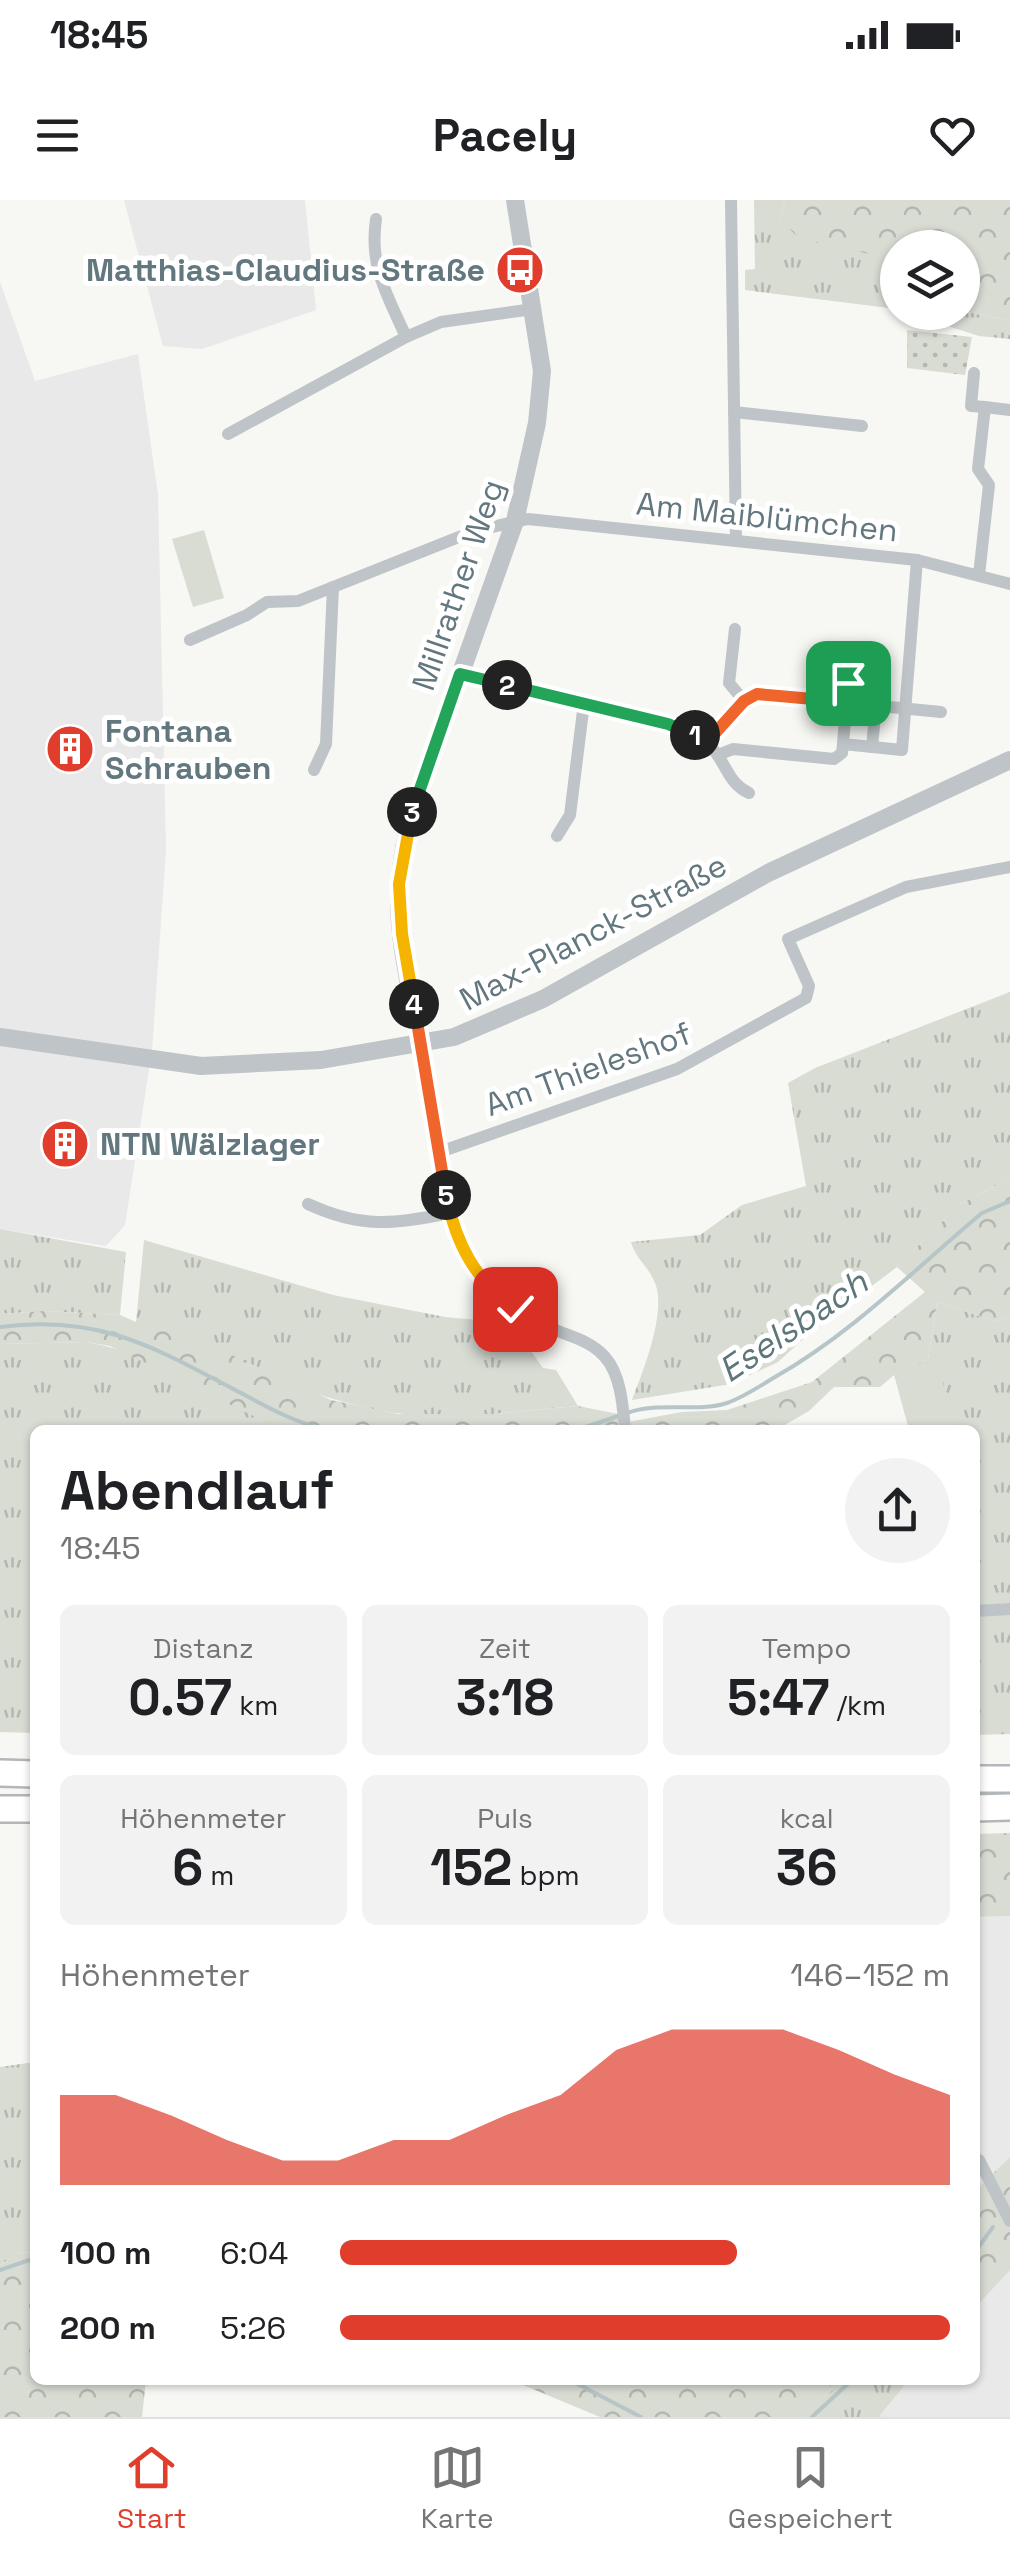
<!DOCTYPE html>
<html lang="de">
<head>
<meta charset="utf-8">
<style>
  :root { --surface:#fff; --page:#f2f2f2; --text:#202124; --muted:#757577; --line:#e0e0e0; --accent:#e03d2c }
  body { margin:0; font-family:"Space Grotesk",sans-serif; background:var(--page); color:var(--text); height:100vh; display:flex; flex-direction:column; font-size:38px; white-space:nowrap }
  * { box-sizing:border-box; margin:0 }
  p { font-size:32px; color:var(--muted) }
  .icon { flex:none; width:55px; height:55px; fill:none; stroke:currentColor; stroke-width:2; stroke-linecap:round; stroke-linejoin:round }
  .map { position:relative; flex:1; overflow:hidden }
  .panel { position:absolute; left:30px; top:1225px; width:950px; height:960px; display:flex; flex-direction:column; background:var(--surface); border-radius:15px; box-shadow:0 2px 8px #0004 }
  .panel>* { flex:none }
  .controls { position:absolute; left:880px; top:30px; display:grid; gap:20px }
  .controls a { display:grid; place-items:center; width:100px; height:100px; border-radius:50%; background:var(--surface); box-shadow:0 2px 8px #0004; font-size:50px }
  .pin { position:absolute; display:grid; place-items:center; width:85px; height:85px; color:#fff; margin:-42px; border-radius:20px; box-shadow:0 5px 15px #0006 }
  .km { position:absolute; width:50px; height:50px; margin:-25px; border-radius:50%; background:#222; color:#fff; font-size:28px; line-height:50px; text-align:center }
  .round { display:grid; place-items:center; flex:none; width:105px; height:105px; border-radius:52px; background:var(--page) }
  .overview { display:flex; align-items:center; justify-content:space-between; height:170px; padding:0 30px }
  h1 { font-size:55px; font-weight:700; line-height:75px }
  .metrics { display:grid; grid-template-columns:repeat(3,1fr); gap:15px; height:170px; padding:10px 30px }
  .metrics div { display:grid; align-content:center; border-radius:15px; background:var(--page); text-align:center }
  .metrics b { font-size:50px; font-weight:700 }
  .metrics small { font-size:28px; font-weight:400 }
  .metrics p { font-size:28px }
  .chart { height:280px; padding:20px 30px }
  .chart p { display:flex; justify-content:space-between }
  .chart svg { width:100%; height:180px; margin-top:10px; fill:var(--accent); opacity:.7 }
  ul { padding:0 30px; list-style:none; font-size:32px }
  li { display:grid; grid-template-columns:160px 120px 1fr; align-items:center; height:75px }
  li i { height:25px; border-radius:12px; background:var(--accent) }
  .status { display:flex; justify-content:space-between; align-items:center; height:70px; padding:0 50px; background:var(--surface); direction:ltr }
  .status svg { height:28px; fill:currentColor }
  header { display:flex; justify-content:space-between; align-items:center; height:130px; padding:0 30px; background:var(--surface); font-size:45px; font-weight:700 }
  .tab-bar { display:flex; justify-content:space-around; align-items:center; height:140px; border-top:2px solid var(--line); background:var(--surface); font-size:28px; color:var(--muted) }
  .tab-bar a { display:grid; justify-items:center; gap:5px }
  .tab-bar .active { color:var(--accent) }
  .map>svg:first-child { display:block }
  .built { fill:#e8e9e8 }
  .grass { fill:url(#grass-tufts) }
  .forest { fill:url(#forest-crowns) }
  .park { fill:url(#park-dots) }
  .garden { fill:#d8dcd3 }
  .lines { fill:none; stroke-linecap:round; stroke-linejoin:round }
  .stream { stroke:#b6c5c7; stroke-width:4 }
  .motorway-casing { stroke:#b2b7ba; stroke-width:30 }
  .minor { stroke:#bec4c7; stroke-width:12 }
  .tertiary { stroke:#bec4c7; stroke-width:18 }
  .motorway { stroke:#fff; stroke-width:25 }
  .split-1-casing { stroke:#fff; stroke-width:20 }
  .split-2-casing { stroke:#fff; stroke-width:20 }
  .split-3-casing { stroke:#fff; stroke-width:20 }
  .split-4-casing { stroke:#fff; stroke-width:20 }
  .split-5-casing { stroke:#fff; stroke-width:20 }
  .split-6-casing { stroke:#fff; stroke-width:20 }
  .split-1 { stroke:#f0652b; stroke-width:12 }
  .split-2 { stroke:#22a559; stroke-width:12 }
  .split-3 { stroke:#22a559; stroke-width:12 }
  .split-4 { stroke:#f5b400; stroke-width:12 }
  .split-5 { stroke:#f0652b; stroke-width:12 }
  .split-6 { stroke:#f5b400; stroke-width:12 }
  .labels { text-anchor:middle; stroke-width:10; stroke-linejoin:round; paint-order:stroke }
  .poi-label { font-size:32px; font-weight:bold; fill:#63777f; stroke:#fff; text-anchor:start }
  .street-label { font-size:32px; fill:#63777f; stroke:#fff }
  .water-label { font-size:35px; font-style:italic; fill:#5e767a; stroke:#fff }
</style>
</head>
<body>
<div class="status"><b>18:45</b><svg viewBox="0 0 49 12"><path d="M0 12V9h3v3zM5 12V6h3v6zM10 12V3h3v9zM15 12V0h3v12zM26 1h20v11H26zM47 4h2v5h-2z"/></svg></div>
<header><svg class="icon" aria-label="menu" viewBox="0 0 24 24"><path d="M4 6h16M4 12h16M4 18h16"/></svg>Pacely<svg class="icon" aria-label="heart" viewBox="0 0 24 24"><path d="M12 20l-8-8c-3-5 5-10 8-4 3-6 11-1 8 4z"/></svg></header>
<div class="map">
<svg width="1010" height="2217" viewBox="0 0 1010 2217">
  <defs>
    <pattern id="grass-tufts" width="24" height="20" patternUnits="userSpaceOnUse" patternTransform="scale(2.5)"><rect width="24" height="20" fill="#d8dcd3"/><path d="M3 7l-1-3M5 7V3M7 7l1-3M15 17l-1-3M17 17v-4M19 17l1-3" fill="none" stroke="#b3b7b0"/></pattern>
    <pattern id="forest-crowns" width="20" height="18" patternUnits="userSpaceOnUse" patternTransform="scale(2.5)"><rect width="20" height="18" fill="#d8dcd3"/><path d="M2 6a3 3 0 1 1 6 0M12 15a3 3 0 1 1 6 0" fill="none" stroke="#b3b7b0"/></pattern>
    <pattern id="park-dots" width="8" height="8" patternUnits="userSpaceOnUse" patternTransform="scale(2.5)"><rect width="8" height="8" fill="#d8dcd3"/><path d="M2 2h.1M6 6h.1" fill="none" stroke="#b3b7b0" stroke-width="1.8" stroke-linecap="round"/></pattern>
  </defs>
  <rect width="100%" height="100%" fill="#f7f7f4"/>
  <!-- built -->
  <g class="built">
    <polygon points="124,0 305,0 316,110 202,149 163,146"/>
    <polygon points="0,82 35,181 138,154 158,295 166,650 152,850 125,1025 106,1046 0,1029"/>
    <polygon points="1010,1716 1010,1957 975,1991 975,1717"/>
    <polygon points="1010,2070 1010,2217 881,2217 879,2215 909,2180 975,2180 975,2108"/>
  </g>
  <!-- grass -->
  <g class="grass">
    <polygon points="754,0 785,0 780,20 892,59 897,76 897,109 745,90 745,70 755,69"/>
    <polygon points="963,111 1010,121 1010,139 979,136 907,113"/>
    <path d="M1010,792V978L959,1005L897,1067L811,1132L778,1162L731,1184L632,1200C643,1171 667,1112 655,1083C649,1067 635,1058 631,1042L700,1035L742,1005L806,986L788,883L815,868Z"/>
    <polygon points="0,1029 126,1052 120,1115 45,1111 0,1114"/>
    <path d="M144,1040L333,1095L445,1117L501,1122L528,1147L543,1168L556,1170L578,1206C520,1211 452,1221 395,1213C308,1200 217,1154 136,1122Z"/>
    <polygon points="937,1102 997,1122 1010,1116 1010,1403 975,1406 975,1230 915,1230 900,1170 928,1159"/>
    <path d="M86,1142C151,1152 223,1200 282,1230H35V1533L0,1532V1144Z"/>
    <polygon points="1010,1413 1010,1534 975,1535 975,1415"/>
    <polygon points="35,1862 35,2052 18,2053 0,2065 0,1867"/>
    <polygon points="828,2180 909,2180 880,2215 881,2217 803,2217 832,2191"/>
  </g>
  <!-- forest -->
  <g class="forest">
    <polygon points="785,0 1010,0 1010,121 963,111 962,48 898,48 897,76 892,59 799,38 780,20"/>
    <polygon points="1010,978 1010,1116 997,1122 937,1102 928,1159 900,1170 880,1187 834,1187 809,1211 776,1230 628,1230 628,1222 682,1212 727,1210 812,1182 925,1092 897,1067 959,1005"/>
    <polygon points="45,1111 120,1115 136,1122 170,1127 331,1200 398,1214 494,1214 578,1206 618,1214 618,1230 282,1230 110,1146 86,1142 0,1144 0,1114"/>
    <polygon points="1010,1633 1010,1716 975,1717 975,1634"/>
    <polygon points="1010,1957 1010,2070 975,2108 975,1991"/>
    <polygon points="35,2052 35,2180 146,2180 142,2217 0,2217 0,2065 18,2053"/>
    <polygon points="511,2180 827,2180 833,2191 803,2217 600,2217"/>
  </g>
  <!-- park -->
  <polygon class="park" points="907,130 972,137 965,175 907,168"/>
  <!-- garden -->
  <g class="garden">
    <polygon points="204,330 224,398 193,407 172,339"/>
    <polygon points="936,1158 956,1230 909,1230 893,1171"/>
  </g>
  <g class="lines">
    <!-- stream -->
    <g class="stream">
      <path d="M0,1127C101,1114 155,1148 241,1193C269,1208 296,1223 327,1230"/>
      <path d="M627,1213C659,1201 696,1213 727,1203C744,1197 760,1186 775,1177C851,1134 915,1069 982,1013L1010,1001"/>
      <polyline points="577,1230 618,1216"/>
      <polyline points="975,2052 993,2027"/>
      <polyline points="0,2070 35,2058"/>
      <polyline points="570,2180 641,2217"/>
      <polyline points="812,2217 852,2180"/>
    </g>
    <!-- motorway casing -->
    <g class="motorway-casing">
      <g id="motorway">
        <polyline points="0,1573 35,1574"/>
        <polyline points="975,1579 1010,1579"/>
        <polyline points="975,1608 1010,1607"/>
        <polyline points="0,1609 35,1609"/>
      </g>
    </g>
    <!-- minor -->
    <g class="minor">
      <polyline points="731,0 736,341"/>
      <path d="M376,19C369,67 387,94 406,137"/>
      <polyline points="974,173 971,206 985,207"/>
      <polyline points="734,212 862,226"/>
      <polyline points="228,234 406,137 441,122 533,109"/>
      <polyline points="979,375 989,285 978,269 985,207 1010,210"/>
      <polyline points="735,429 729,483 744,501"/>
      <polyline points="190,440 247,415 267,402 298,401 474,331 528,319 917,360 1010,384"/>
      <path d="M460,474L688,531C699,537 709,543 716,553C728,569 730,584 749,593"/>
      <polyline points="848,483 843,544 902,550 917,360"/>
      <polyline points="707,542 744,501 757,494 941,512"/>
      <polyline points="872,547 876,505"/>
      <polyline points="718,555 733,549 834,559 842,553 843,544"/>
      <polyline points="314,570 326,544 333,387"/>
      <polyline points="557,636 570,615 584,503"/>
      <path d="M420,843C431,910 437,1021 477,1074C496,1099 522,1115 551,1128C570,1137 590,1140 605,1157C621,1175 623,1207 625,1230"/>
      <polyline points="437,953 677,869 806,798 809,786 788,739 906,687 1010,667"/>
      <path d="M308,1004C362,1029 393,1024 450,1013"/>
      <polyline points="975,1411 1010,1409"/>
      <polyline points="979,1960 1010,2021"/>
    </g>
    <!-- tertiary -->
    <g class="tertiary">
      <polyline points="0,837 201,866 321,860 454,837 543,799 768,673 1010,560"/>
      <path d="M420,843C412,791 395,735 400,682C401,656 408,630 414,605L515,321L537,223L542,171L515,0"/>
    </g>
    <!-- motorway -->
    <use href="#motorway" class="motorway"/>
  </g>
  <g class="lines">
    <!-- split-1 casing -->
    <g class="split-1-casing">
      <polyline id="split-1" points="695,535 707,542 744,501 757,494 847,502 848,483"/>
    </g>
    <!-- split-2 casing -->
    <g class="split-2-casing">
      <polyline id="split-2" points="507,485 668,524 695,535"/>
    </g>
    <!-- split-3 casing -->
    <g class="split-3-casing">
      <polyline id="split-3" points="412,612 460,474 507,485"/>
    </g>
    <!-- split-4 casing -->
    <g class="split-4-casing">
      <polyline id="split-4" points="412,612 399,684 402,734 414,804"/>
    </g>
    <!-- split-5 casing -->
    <g class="split-5-casing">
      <polyline id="split-5" points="414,804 446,995"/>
    </g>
    <!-- split-6 casing -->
    <g class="split-6-casing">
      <path id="split-6" d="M446,995C456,1044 475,1080 515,1109"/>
    </g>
    <!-- split-1 -->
    <use href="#split-1" class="split-1"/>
    <!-- split-2 -->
    <use href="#split-2" class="split-2"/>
    <!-- split-3 -->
    <use href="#split-3" class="split-3"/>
    <!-- split-4 -->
    <use href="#split-4" class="split-4"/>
    <!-- split-5 -->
    <use href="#split-5" class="split-5"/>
    <!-- split-6 -->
    <use href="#split-6" class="split-6"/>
  </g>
  <!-- icons -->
  <defs>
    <g id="bus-disc" transform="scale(2.5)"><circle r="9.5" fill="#e03d2c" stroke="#fff"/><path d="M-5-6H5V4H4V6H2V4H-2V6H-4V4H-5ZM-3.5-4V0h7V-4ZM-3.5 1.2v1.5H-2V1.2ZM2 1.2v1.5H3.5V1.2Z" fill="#fff"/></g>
    <g id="building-disc" transform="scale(2.5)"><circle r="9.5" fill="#e03d2c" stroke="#fff"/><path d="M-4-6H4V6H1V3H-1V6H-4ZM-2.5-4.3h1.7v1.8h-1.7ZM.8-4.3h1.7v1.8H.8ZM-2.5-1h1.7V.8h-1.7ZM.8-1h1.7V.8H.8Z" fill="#fff"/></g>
  </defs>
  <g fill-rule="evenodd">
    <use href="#bus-disc" x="520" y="70"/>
    <use href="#building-disc" x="70" y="549"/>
    <use href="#building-disc" x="65" y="944"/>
  </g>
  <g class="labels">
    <!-- poi labels -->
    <g class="poi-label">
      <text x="485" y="81" text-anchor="end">Matthias-Claudius-Straße</text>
      <text x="105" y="542">Fontana<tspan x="105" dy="37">Schrauben</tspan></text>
      <text x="100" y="955">NTN Wälzlager</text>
    </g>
    <!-- street labels -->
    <g class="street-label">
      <text transform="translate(767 317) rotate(6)" y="11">Am Maiblümchen</text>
      <text transform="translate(458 385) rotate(-71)" y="11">Millrather Weg</text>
      <text transform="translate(593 732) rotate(-28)" y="11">Max-Planck-Straße</text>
      <text transform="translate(588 869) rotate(-20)" y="11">Am Thieleshof</text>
    </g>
    <!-- water labels -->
    <g class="water-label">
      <text transform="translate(793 1126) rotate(-34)" y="12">Eselsbach</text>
    </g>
  </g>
</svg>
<div class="controls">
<a><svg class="icon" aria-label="layers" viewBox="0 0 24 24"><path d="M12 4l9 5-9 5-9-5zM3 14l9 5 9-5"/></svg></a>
</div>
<div class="pin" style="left:848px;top:483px;background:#1e9e55"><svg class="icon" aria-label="arrive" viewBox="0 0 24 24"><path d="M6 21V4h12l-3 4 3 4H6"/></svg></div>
<div class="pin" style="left:515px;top:1109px;background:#d93025"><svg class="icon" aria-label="check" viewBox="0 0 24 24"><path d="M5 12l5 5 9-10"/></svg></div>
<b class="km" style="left:695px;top:535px">1</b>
<b class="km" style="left:507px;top:485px">2</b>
<b class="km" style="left:412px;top:612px">3</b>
<b class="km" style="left:414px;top:804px">4</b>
<b class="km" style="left:446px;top:995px">5</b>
<section class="panel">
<div class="overview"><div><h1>Abendlauf</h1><p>18:45</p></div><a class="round"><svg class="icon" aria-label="share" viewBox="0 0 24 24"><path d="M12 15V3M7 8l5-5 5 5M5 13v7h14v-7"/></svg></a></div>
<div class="metrics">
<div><p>Distanz</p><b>0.57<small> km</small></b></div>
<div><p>Zeit</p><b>3:18</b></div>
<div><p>Tempo</p><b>5:47<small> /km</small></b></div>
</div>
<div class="metrics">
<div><p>Höhenmeter</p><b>6<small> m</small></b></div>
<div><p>Puls</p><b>152<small> bpm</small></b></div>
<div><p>kcal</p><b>36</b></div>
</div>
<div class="chart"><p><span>Höhenmeter</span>146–152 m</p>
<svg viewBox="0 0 160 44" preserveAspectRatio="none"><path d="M0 44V22L10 22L20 27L30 33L40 38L50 38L60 33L70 33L80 27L90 22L100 11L110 6L120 6L130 6L140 11L150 17L160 22V44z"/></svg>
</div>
<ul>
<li><b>100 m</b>6:04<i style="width:65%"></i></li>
<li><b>200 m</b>5:26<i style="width:100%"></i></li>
</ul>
</section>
</div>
<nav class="tab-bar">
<a class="active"><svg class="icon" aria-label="home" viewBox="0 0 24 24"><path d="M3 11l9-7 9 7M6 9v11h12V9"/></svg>Start</a>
<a><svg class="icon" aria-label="map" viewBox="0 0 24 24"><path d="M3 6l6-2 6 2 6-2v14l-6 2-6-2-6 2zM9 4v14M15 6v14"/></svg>Karte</a>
<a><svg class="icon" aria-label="saved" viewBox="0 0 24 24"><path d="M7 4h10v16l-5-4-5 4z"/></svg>Gespeichert</a>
</nav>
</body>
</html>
